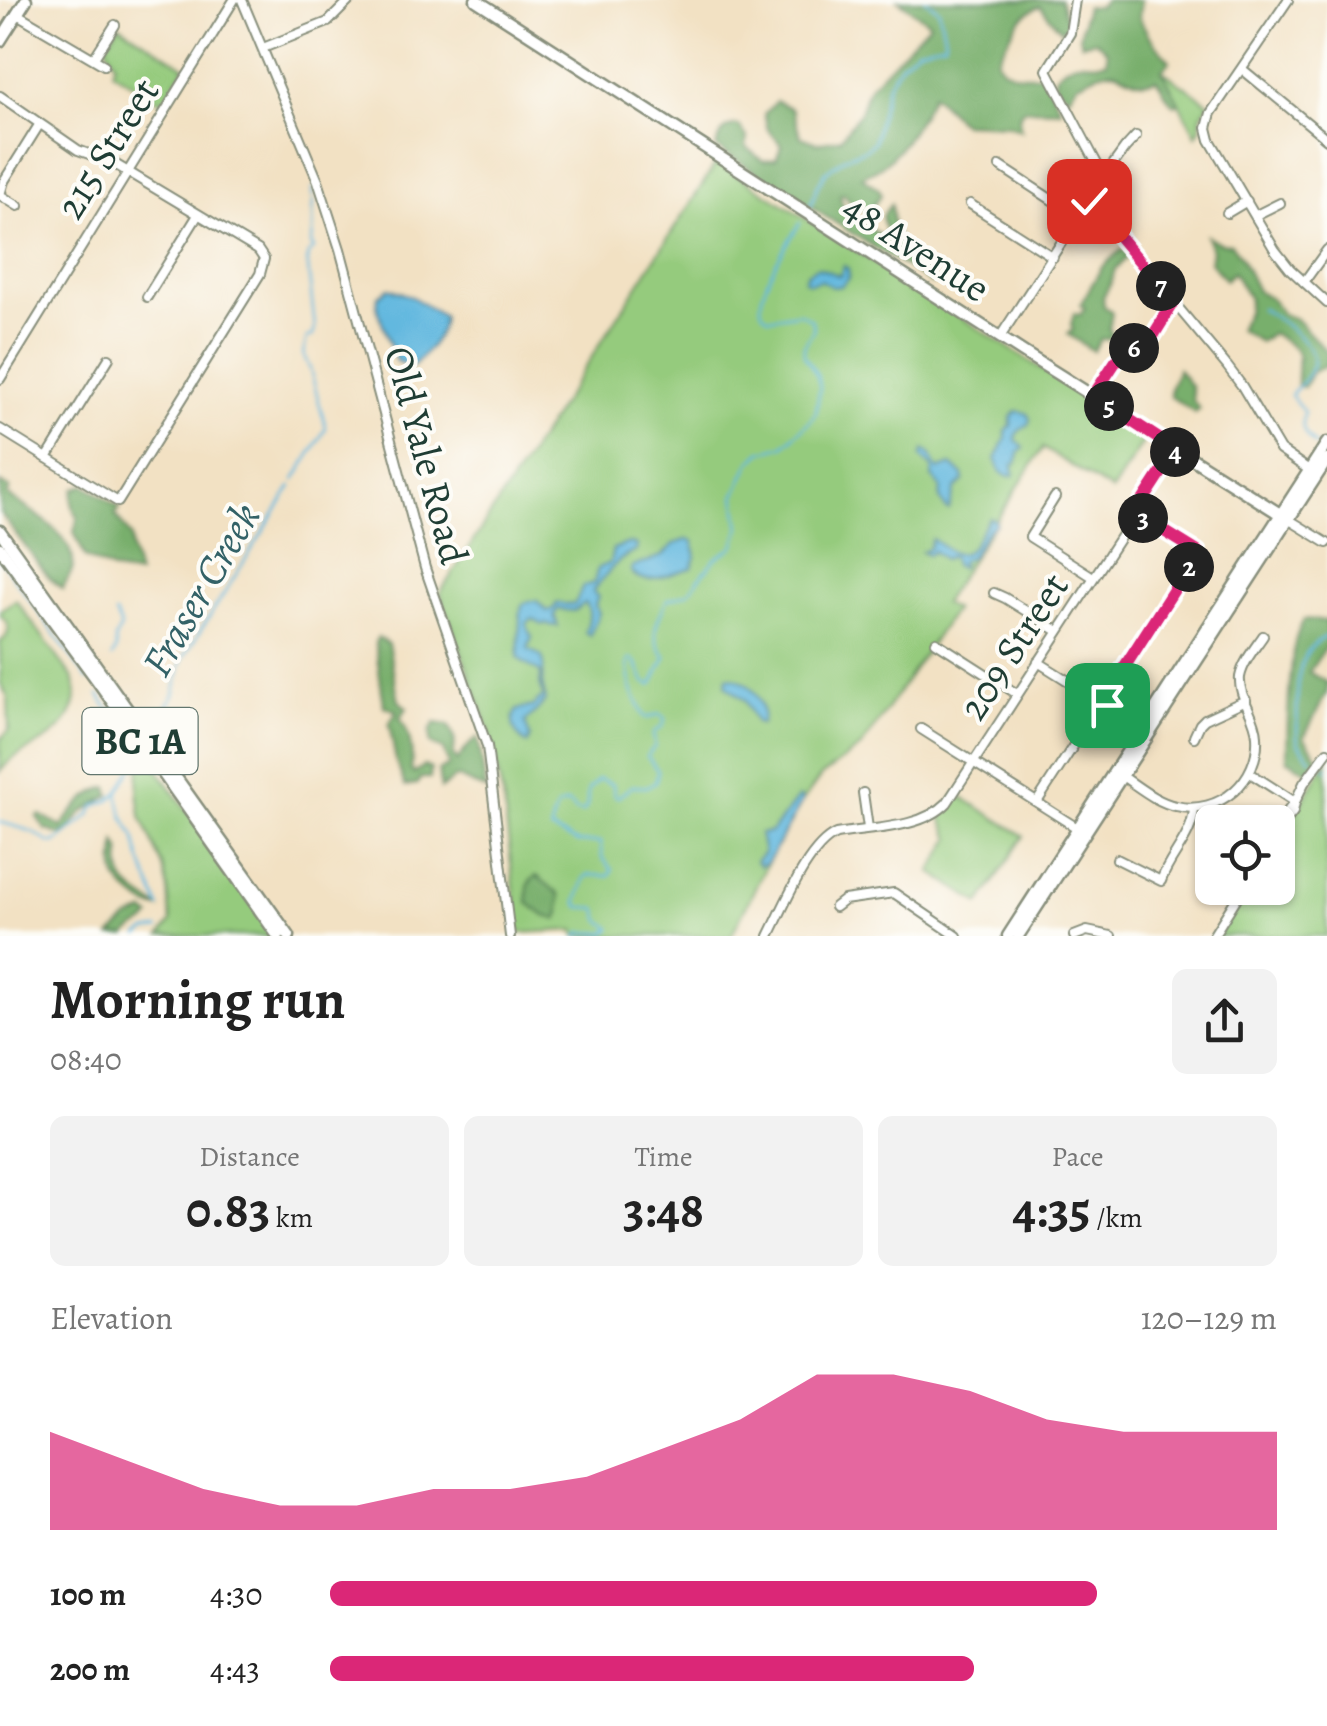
<!DOCTYPE html>
<html lang="en">
<head>
<meta charset="utf-8">
<style>
  :root { --surface:#fff; --page:#f2f2f2; --text:#222; --muted:#767676; --accent:#db2777 }
  body { margin:0; font-family:Alegreya,serif; background:var(--page); color:var(--text); height:100vh; display:flex; flex-direction:column; font-size:38px; white-space:nowrap }
  * { box-sizing:border-box; margin:0 }
  p { font-size:32px; color:var(--muted) }
  .icon { flex:none; width:55px; height:55px; fill:none; stroke:currentColor; stroke-width:2; stroke-linecap:round; stroke-linejoin:round }
  .map { position:relative; height:936px; overflow:hidden }
  .side { display:flex; flex-direction:column; background:var(--surface); flex:1 }
  .side>* { flex:none }
  .buttons { position:absolute; left:1195px; top:805px; display:grid; gap:20px }
  .buttons a { display:grid; place-items:center; width:100px; height:100px; border-radius:15px; background:var(--surface); box-shadow:0 2px 8px #0004; font-size:50px }
  .pin { position:absolute; display:grid; place-items:center; width:85px; height:85px; color:#fff; margin:-42px; border-radius:20px; box-shadow:0 5px 15px #0006 }
  .km { position:absolute; width:50px; height:50px; margin:-25px; border-radius:50%; background:#222; color:#fff; font-size:28px; line-height:50px; text-align:center }
  .round { display:grid; place-items:center; flex:none; width:105px; height:105px; border-radius:15px; background:var(--page) }
  .headline { display:flex; align-items:center; justify-content:space-between; height:170px; padding:0 50px }
  h1 { font-size:55px; font-weight:700; line-height:75px }
  .stats { display:grid; grid-template-columns:repeat(3,1fr); gap:15px; height:170px; padding:10px 50px }
  .stats div { display:grid; align-content:center; border-radius:15px; background:var(--page); text-align:center }
  .stats b { font-size:50px; font-weight:700 }
  .stats small { font-size:28px; font-weight:400 }
  .stats p { font-size:28px }
  .chart { height:280px; padding:20px 50px }
  .chart p { display:flex; justify-content:space-between }
  .chart svg { width:100%; height:180px; margin-top:10px; fill:var(--accent); opacity:.7 }
  ul { padding:0 50px; list-style:none; font-size:32px }
  li { display:grid; grid-template-columns:160px 120px 1fr; align-items:center; height:75px }
  li i { height:25px; border-radius:12px; background:var(--accent) }
  .map>svg:first-child { display:block }
  .green { fill:#95cb7d; stroke:#5a8458; stroke-width:2.5 }
  .forest { fill:#78af6c; stroke:#4c7650; stroke-width:2.5 }
  .water { fill:#62b8df; stroke:#407a8a; stroke-width:2.5 }
  .lines { fill:none; stroke-linecap:round; stroke-linejoin:round }
  .stream { stroke:#62b8df; stroke-width:2.5 }
  .minor-casing { stroke:#888f7c; stroke-width:12 }
  .major-casing { stroke:#888f7c; stroke-width:15 }
  .minor { stroke:#fff; stroke-width:8 }
  .major { stroke:#fff; stroke-width:10 }
  .route-casing { stroke:#fff; stroke-width:20 }
  .route { stroke:#db2777; stroke-width:12 }
  .labels { text-anchor:middle; stroke-width:8; stroke-linejoin:round; paint-order:stroke }
  .shield { fill:#fdfcf7; stroke:#62766e; stroke-width:2.5 }
  .shield-label { font-size:38px; font-weight:bold; fill:#1f3d34 }
  .street-label { font-size:40px; fill:#1f3d34; stroke:#fdfcf7 }
  .water-label { font-size:42px; font-style:italic; fill:#336267; stroke:#fdfcf7 }
</style>
</head>
<body>
<div class="map">
<svg width="1327" height="936" viewBox="0 0 1327 936">
  <rect width="100%" height="100%" fill="#fdfcf7"/>
  <filter id="ink" filterUnits="userSpaceOnUse"><feTurbulence type="fractalNoise" baseFrequency=".01" numOctaves="2"/><feDisplacementMap in="SourceGraphic" scale="20" xChannelSelector="R" yChannelSelector="G"/><feConvolveMatrix kernelMatrix="1 2 1 2 8 2 1 2 1" color-interpolation-filters="sRGB"/></filter>
  <filter id="wash" filterUnits="userSpaceOnUse"><feTurbulence type="fractalNoise" baseFrequency=".0048" numOctaves="4" result="noise"/><feDisplacementMap in="SourceGraphic" scale="40" xChannelSelector="R" yChannelSelector="G"/><feGaussianBlur stdDeviation="2.25" result="paint"/><feColorMatrix in="noise" values="0 0 0 0 0 0 0 0 0 0 0 0 0 0 0 0 0 1.4 0 .05"/><feComposite in="paint" operator="in"/></filter>
  <g filter="url(#wash)">
    <rect width="100%" height="100%" fill="#f2e1c3"/>
    <!-- green -->
    <g class="green">
      <polygon points="119,25 185,67 163,103 112,71 115,62 106,45"/>
      <polygon points="1161,70 1209,103 1201,116 1200,129 1196,135"/>
      <polygon points="717,162 1147,436 1112,491 1043,448 943,603 954,610 862,746 821,776 801,804 766,866 731,936 576,936 575,930 519,933 504,803 488,727 440,593"/>
      <path d="M16,600L73,678C78,693 77,703 69,717C48,750 19,745 0,772V740L9,730L8,698L0,683V642C11,635 11,623 0,616V610Z"/>
      <polygon points="146,753 277,936 161,936 171,922 168,890 163,867 141,816 138,791 139,771"/>
      <polygon points="1327,760 1327,936 1217,936 1247,888 1278,888 1278,840"/>
      <polygon points="957,794 1024,836 980,904 931,872 951,839 940,815"/>
    </g>
    <!-- forest -->
    <g class="forest">
      <path d="M898,0H1060L1068,23L1062,31L1040,6C1016,16 1011,37 997,59C1004,77 1027,76 1043,74L1061,110L1024,109C1017,116 1019,120 1021,130L1008,125L962,123L932,94C924,113 901,151 884,164C878,170 869,172 862,177L879,189L881,195L872,207L865,211L849,201L845,194L840,195L844,208L882,237L886,233L882,216L891,204C893,212 891,219 894,227C897,238 905,244 906,256C914,264 926,269 933,278L932,284L716,147C720,136 724,124 739,126L747,137L746,147L763,161L776,159L782,145L768,130L764,114L776,101L792,109L801,137L818,143L841,138L860,112L869,87L930,23Z"/>
      <path d="M1105,0H1141L1139,17L1149,36L1170,61L1162,70L1179,103L1174,105C1165,98 1164,87 1156,79C1133,88 1128,71 1109,71C1098,71 1088,80 1078,83L1069,97L1055,85V76C1080,51 1082,68 1107,61V51L1095,40L1082,44L1079,37L1086,6L1098,7Z"/>
      <path d="M1207,236L1220,243L1231,244L1240,256L1257,291L1271,298L1282,314L1296,319L1327,352V366L1312,372L1304,387L1297,386C1296,350 1306,354 1272,333L1260,342L1239,330L1247,312L1249,299L1233,272L1225,280L1210,262L1212,250Z"/>
      <polygon points="1122,249 1129,256 1115,269 1111,283 1103,297 1104,306 1112,313 1109,329 1112,334 1109,339 1101,339 1093,351 1068,334 1073,330 1071,325 1074,313 1080,315 1085,308 1080,305 1102,267"/>
      <polygon points="1178,369 1191,386 1193,401 1200,409 1195,413 1170,396 1170,389"/>
      <path d="M0,483L10,489L7,495C30,510 75,535 73,566C72,573 66,582 63,589L50,579L0,513Z"/>
      <path d="M85,485L120,508L115,514L131,537V549L138,575L114,571L85,557L74,532L78,517C71,507 71,500 74,489Z"/>
      <path d="M1304,619L1327,621V645L1309,672L1327,683V692L1304,737L1318,757L1309,773L1287,759C1287,730 1288,701 1291,672C1293,652 1294,637 1304,619Z"/>
      <path d="M378,637L388,644L399,701L407,708L400,718C410,731 414,756 411,771L414,773L424,766L431,769L430,778H420L418,784L405,786L396,761L389,724L397,711L384,706L375,642Z"/>
      <path d="M435,723L448,725C455,735 456,743 453,755L457,761L467,747L478,737L486,790L456,777L441,789L438,771L449,765L443,750L430,744V731Z"/>
      <path d="M108,787L110,795L82,813L68,831L60,835L45,829L37,817L41,815L62,827C73,809 87,792 108,787Z"/>
      <path d="M116,842C125,853 118,860 122,874C126,889 147,899 159,908C149,908 146,906 137,899C111,879 114,874 116,842Z"/>
      <path d="M537,876L560,895V913L557,919L545,916L528,903C527,892 526,881 537,876Z"/>
      <path d="M145,912L151,917C145,926 133,927 127,936H111L128,919Z"/>
    </g>
    <!-- water -->
    <g class="water">
      <polygon points="844,266 848,269 849,277 841,286 832,287 821,280 809,283 804,280 807,273 817,267 840,276"/>
      <path d="M389,288L411,296L443,317C442,337 426,352 412,367L396,361L377,308L378,296Z"/>
      <path d="M1017,411L1027,413L1030,419L1029,424C1023,429 1016,429 1016,441L1024,447L1019,453L1017,463L1013,465L1014,475L1009,476L1001,472L996,459L1006,438V431L1011,426V417Z"/>
      <polygon points="924,450 930,454 938,470 951,465 963,475 964,481 955,489 949,510 946,509 940,499 941,487 932,477 933,467 921,457"/>
      <path d="M990,518L995,520L996,524L988,530L971,556L960,562V566H962L960,568L954,565L952,556L944,559L933,551L928,555L922,552L929,548L932,539C938,543 948,551 954,553C974,559 979,527 990,518Z"/>
      <path d="M689,539L693,541L696,557L692,568C675,571 643,590 631,571L633,567L662,556L674,544Z"/>
      <path d="M629,543L637,545L636,551C613,561 610,572 594,589L593,592L598,597L595,605L599,613L590,635L585,632C589,624 592,609 585,603L574,611L558,609L554,615L558,626L541,624L533,619L527,623V627L532,637L528,649L541,656L544,662L542,683L546,701L525,722L530,737L527,744C515,736 508,722 517,710L533,706L544,696L540,684L541,673L524,663L518,657C519,640 519,621 522,605L529,601H537L547,611L553,609L557,603L573,605L576,602L583,586L594,583L598,568L610,563L613,549Z"/>
      <path d="M727,677C749,678 768,703 761,724L756,723L745,700L726,685Z"/>
      <polygon points="798,798 801,798 802,802 767,863 760,866 756,861 764,853 760,834 771,832"/>
    </g>
    <g class="lines">
      <!-- stream -->
      <g class="stream">
        <polyline points="313,197 313,188"/>
        <polyline points="810,207 817,187 826,172 844,158 866,149 874,142 887,85 901,63 919,48 944,43 945,40 939,10 926,0"/>
        <path d="M1260,308C1275,317 1313,340 1313,360C1314,373 1298,386 1291,395L1304,412C1300,428 1304,436 1317,446"/>
        <path d="M295,480L326,428L310,369L303,354L307,337L313,336L315,328L307,258L308,254L314,249L311,244C316,231 311,216 314,201"/>
        <polyline points="0,559 88,680"/>
        <polyline points="112,657 116,650 115,639 121,627 115,614"/>
        <polyline points="99,695 140,754 118,793 123,816 135,837 140,858 160,908"/>
        <polyline points="159,721 174,695 182,660 292,486"/>
        <path d="M1311,759L1298,743L1297,736C1299,702 1289,652 1327,636"/>
        <polyline points="1325,768 1327,769"/>
        <polyline points="0,822 31,831 50,843 55,843 90,815 95,806 108,801 117,794"/>
        <polyline points="139,936 147,931 159,929"/>
        <path d="M578,936L581,932L605,933L611,929L609,926L601,921L597,908L580,907L577,902L585,877L590,875L609,876L612,870L602,857L600,842L578,843L551,830L552,821L557,807L568,803L576,811L583,812L587,806L588,790L599,779L613,785L614,795L618,797L632,786L645,787L655,783L658,771L647,756L655,746L653,733L663,726L665,719L660,714L648,718L644,716L631,688L628,662L631,659L635,661L645,682L650,685L653,683L666,657C648,635 656,623 667,600L688,593L715,559L734,546L740,528L735,495L750,463L761,452L783,446L810,421L816,412L820,387L817,375L804,355V346L814,328L811,319L799,313L769,318C763,313 761,313 761,305C760,285 789,240 800,223"/>
      </g>
    </g>
  </g>
  <g filter="url(#ink)">
    <g class="lines">
      <!-- minor casing -->
      <g class="minor-casing">
        <g id="minor">
          <polyline points="242,0 318,181 340,249 425,568 487,746 510,936"/>
          <polyline points="1075,0 1070,33 1047,70 1104,177"/>
          <polyline points="1288,0 1211,113 1207,128 1210,140 1275,250 1290,269 1327,303"/>
          <polyline points="17,14 104,65"/>
          <polyline points="263,48 328,22 350,0"/>
          <polyline points="94,58 115,25"/>
          <polyline points="1242,69 1327,139"/>
          <polyline points="0,96 78,150 113,163 258,250 264,259 260,274 118,502 0,429"/>
          <polyline points="1000,166 1078,217"/>
          <polyline points="0,195 4,181 39,125"/>
          <polyline points="0,195 18,206"/>
          <polyline points="1089,201 1227,366 1242,386 1280,450 1309,470"/>
          <polyline points="970,204 1053,257"/>
          <polyline points="1227,213 1247,201"/>
          <polyline points="1256,215 1280,203"/>
          <polyline points="1304,282 1327,250"/>
          <polyline points="147,297 198,215"/>
          <polyline points="1000,337 1104,177 1125,148 1136,136"/>
          <polyline points="0,379 234,0"/>
          <polyline points="1093,397 1116,361 1153,336 1174,302"/>
          <polyline points="47,458 109,358"/>
          <polyline points="1055,497 1030,537 1093,577"/>
          <polyline points="1288,519 1327,543"/>
          <polyline points="994,593 1005,598 1058,631"/>
          <polyline points="936,642 1017,694"/>
          <polyline points="1038,662 1143,728"/>
          <polyline points="921,729 1082,831"/>
          <polyline points="1194,737 1200,724 1205,719 1246,700"/>
          <polyline points="1250,773 1295,802"/>
          <path d="M1122,776C1139,787 1156,802 1176,806C1219,816 1260,780 1257,736C1256,715 1238,697 1240,677C1243,662 1255,648 1263,636"/>
          <polyline points="863,793 868,828"/>
          <polyline points="1037,802 1199,552 1135,513"/>
          <polyline points="1282,823 1284,816 1295,802 1304,783 1327,752"/>
          <polyline points="1278,831 1293,812 1295,802"/>
          <path d="M1117,859L1161,881C1170,855 1193,837 1194,808"/>
          <polyline points="835,907 844,900 894,893 957,936"/>
          <path d="M769,936C784,907 807,847 836,834C870,828 922,829 947,803L1177,450"/>
          <polyline points="1074,936 1087,931 1111,936"/>
          <polyline points="1213,936 1243,888"/>
        </g>
      </g>
      <!-- major casing -->
      <g class="major-casing">
        <g id="major">
          <polyline points="476,0 1026,354 1288,519"/>
          <polyline points="0,41 26,0"/>
          <polyline points="0,531 289,936"/>
          <polyline points="0,548 97,680 278,936"/>
          <polyline points="1008,936 1327,443"/>
          <polyline points="1018,936 1327,460"/>
        </g>
      </g>
      <!-- minor -->
      <use href="#minor" class="minor"/>
      <!-- major -->
      <use href="#major" class="major"/>
    </g>
  </g>
  <g class="lines" filter="url(#ink)">
    <!-- route casing -->
    <g class="route-casing">
      <polyline id="route" points="1089,201 1174,302 1153,336 1116,361 1093,396 1176,450 1135,513 1198,552 1102,702 1107,705"/>
    </g>
    <!-- route -->
    <use href="#route" class="route"/>
  </g>
  <g class="labels">
    <!-- shield labels -->
    <rect class="shield" x="82.5" y="708" width="115" height="66" rx="8"/>
    <g class="shield-label">
      <text x="140" y="754">BC 1A</text>
    </g>
    <!-- street labels -->
    <g class="street-label">
      <text transform="translate(107 148) rotate(-58)" y="14">215 Street</text>
      <text transform="translate(917 247) rotate(33)" y="14">48 Avenue</text>
      <text transform="translate(427 455) rotate(75)" y="14">Old Yale Road</text>
      <text transform="translate(1013 646) rotate(-57)" y="14">209 Street</text>
    </g>
    <!-- water labels -->
    <g class="water-label">
      <text transform="translate(200 589) rotate(-60)" y="15">Fraser Creek</text>
    </g>
  </g>
</svg>
<div class="buttons">
<a><svg class="icon" aria-label="locate" viewBox="0 0 24 24"><circle cx="12" cy="12" r="6"/><path d="M12 2v4M12 18v4M2 12h4M18 12h4"/></svg></a>
</div>
<div class="pin" style="left:1107px;top:705px;background:#1e9e55"><svg class="icon" aria-label="arrive" viewBox="0 0 24 24"><path d="M6 21V4h12l-3 4 3 4H6"/></svg></div>
<div class="pin" style="left:1089px;top:201px;background:#d93025"><svg class="icon" aria-label="check" viewBox="0 0 24 24"><path d="M5 12l5 5 9-10"/></svg></div>
<b class="km" style="left:1189px;top:567px">2</b>
<b class="km" style="left:1143px;top:518px">3</b>
<b class="km" style="left:1175px;top:452px">4</b>
<b class="km" style="left:1109px;top:406px">5</b>
<b class="km" style="left:1134px;top:348px">6</b>
<b class="km" style="left:1161px;top:286px">7</b>
</div>
<section class="side">
<div class="headline"><div><h1>Morning run</h1><p>08:40</p></div><a class="round"><svg class="icon" aria-label="share" viewBox="0 0 24 24"><path d="M12 15V3M7 8l5-5 5 5M5 13v7h14v-7"/></svg></a></div>
<div class="stats">
<div><p>Distance</p><b>0.83<small> km</small></b></div>
<div><p>Time</p><b>3:48</b></div>
<div><p>Pace</p><b>4:35<small> /km</small></b></div>
</div>
<div class="chart"><p><span>Elevation</span>120–129 m</p>
<svg viewBox="0 0 160 44" preserveAspectRatio="none"><path d="M0 44V20L10 27L20 34L30 38L40 38L50 34L60 34L70 31L80 24L90 17L100 6L110 6L120 10L130 17L140 20L150 20L160 20V44z"/></svg>
</div>
<ul>
<li><b>100 m</b>4:30<i style="width:81%"></i></li>
<li><b>200 m</b>4:43<i style="width:68%"></i></li>
</ul>
</section>
</body>
</html>
